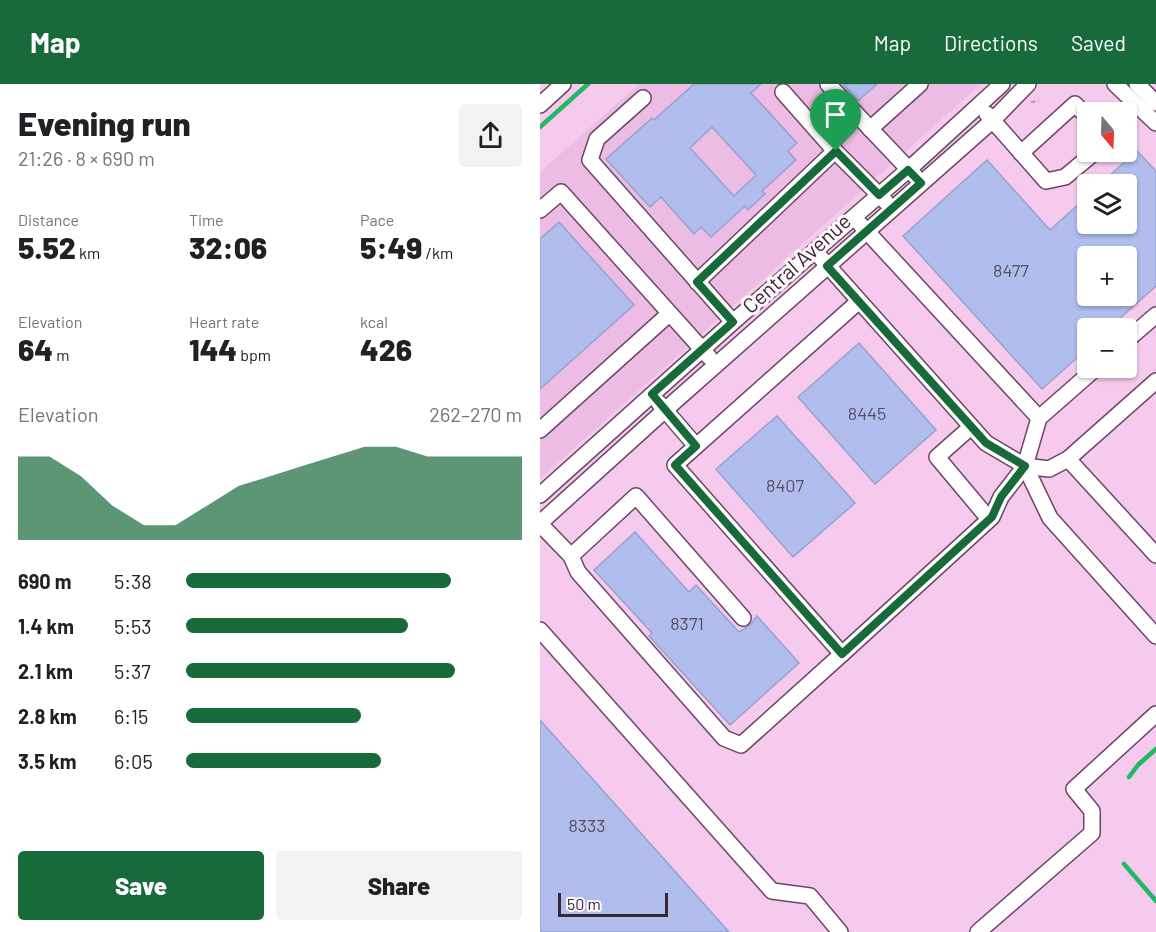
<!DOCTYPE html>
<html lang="en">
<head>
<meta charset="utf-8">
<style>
  :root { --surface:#fff; --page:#f2f2f2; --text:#202124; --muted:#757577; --accent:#186a3a }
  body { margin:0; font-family:Barlow,sans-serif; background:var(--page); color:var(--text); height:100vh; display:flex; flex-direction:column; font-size:22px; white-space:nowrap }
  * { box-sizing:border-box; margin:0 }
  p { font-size:20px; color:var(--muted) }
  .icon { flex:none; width:33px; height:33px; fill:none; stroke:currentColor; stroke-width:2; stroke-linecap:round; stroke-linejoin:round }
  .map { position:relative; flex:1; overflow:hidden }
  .sheet { display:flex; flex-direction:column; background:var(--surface); width:540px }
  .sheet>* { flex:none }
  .needle { width:39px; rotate:161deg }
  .tools { position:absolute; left:537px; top:18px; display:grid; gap:12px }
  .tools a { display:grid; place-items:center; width:60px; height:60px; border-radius:6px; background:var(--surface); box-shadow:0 2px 4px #0004; font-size:30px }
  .scale { position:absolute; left:18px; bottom:15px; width:110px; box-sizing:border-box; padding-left:6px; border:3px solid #382835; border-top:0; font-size:16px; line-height:21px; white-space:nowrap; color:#382835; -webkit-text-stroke:4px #fdf9fc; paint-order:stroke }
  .pin { position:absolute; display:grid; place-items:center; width:51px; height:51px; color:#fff; margin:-62px -26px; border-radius:50% 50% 50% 0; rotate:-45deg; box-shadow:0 0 6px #0007 }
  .pin .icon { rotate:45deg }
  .round { display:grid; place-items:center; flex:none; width:63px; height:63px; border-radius:6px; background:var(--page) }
  .headline { display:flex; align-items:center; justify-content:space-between; height:102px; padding:0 18px }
  h1 { font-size:33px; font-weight:800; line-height:45px }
  .stats { display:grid; grid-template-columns:repeat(3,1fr); gap:9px; height:102px; padding:6px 18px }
  .stats div { display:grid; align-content:center }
  .stats b { font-size:30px; font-weight:800 }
  .stats small { font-size:16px; font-weight:400 }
  .stats p { font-size:16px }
  .chart { height:168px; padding:12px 18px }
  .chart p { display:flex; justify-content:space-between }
  .chart svg { width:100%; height:108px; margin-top:6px; fill:var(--accent); opacity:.7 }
  .action { display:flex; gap:12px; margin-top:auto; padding:12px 18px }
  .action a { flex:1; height:69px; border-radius:6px; background:var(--accent); color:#fff; font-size:24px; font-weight:800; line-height:69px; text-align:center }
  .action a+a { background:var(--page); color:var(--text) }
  ul { padding:0 18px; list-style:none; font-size:20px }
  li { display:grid; grid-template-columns:96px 72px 1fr; align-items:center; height:45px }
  li i { height:15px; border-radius:8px; background:var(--accent) }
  header { display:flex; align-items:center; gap:36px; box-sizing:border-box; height:84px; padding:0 30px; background:var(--accent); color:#fff }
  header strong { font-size:28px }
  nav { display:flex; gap:33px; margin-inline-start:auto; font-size:21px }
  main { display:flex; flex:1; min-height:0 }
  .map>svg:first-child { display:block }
  .built { fill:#edbce4 }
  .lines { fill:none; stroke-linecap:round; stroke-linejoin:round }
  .stream { stroke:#21b866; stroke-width:4.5 }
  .building { fill:#b1beed; stroke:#96a2ce; stroke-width:1.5; fill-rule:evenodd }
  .minor-casing { stroke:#6b4765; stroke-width:18 }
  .path { stroke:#bb99b4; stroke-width:2; stroke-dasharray:4.5 3; stroke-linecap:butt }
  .minor { stroke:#fff; stroke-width:15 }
  .route-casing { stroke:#fff; stroke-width:12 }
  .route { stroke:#186a3a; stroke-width:8 }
  .labels { text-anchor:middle; stroke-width:6; stroke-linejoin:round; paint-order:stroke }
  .number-label { font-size:18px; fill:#564e63 }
  .street-label { font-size:21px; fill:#382835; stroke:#fdf9fc }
</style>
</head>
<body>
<header>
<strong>Map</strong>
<nav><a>Map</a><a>Directions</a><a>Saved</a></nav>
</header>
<main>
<section class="sheet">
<div class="headline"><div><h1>Evening run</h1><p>21:26 · 8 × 690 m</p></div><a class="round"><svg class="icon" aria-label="share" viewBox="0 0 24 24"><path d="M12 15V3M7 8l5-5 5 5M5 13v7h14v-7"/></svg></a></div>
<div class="stats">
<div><p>Distance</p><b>5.52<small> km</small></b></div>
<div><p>Time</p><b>32:06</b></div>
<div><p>Pace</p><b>5:49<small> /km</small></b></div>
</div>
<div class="stats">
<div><p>Elevation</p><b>64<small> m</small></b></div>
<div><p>Heart rate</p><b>144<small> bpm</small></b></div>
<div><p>kcal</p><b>426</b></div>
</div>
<div class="chart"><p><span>Elevation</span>262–270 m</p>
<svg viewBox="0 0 160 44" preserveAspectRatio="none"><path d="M0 44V10L10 10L20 18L30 30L40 38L50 38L60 30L70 22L80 18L90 14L100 10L110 6L120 6L130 10L140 10L150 10L160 10V44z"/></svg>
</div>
<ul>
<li><b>690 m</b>5:38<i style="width:79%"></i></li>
<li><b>1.4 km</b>5:53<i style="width:66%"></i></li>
<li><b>2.1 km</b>5:37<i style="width:80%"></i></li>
<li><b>2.8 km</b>6:15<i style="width:52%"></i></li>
<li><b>3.5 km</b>6:05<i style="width:58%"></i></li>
</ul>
<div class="action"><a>Save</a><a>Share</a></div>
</section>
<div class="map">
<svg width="616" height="848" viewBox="0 0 616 848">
  <rect width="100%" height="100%" fill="#f5caec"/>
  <!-- built -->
  <polygon class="built" points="99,0 441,0 0,395 0,88"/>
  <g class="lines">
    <!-- stream -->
    <g class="stream">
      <polyline points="0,43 48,0"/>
      <polyline points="589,693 598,681 616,665"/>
      <polyline points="584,780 616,817"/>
    </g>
  </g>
  <!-- building -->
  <g class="building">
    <path d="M154,0H221L211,9L257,59L248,67L256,76L222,107L225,110L208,126L205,122L171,153L161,143L154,150L121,113L110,123L66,75L112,34L114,36ZM172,43L216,91L194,112L150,64Z"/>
    <polygon points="303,0 337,0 318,17"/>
    <path d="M597,67L616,87V202L569,244H548V264L502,305L363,152L447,76L510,146L548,112V140H586V100H560ZM548,172H586V212H548Z"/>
    <polygon points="19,138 94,221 0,305 0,155"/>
    <polygon points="319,259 396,346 335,400 258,313"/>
    <polygon points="237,332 315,419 253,473 176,385"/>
    <polygon points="95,448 149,508 156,501 199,548 210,541 217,532 259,579 190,641 109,552 112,549 54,486"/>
    <polygon points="0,636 189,848 0,848"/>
  </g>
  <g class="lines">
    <!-- minor casing -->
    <g class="minor-casing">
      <g id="minor">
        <polyline points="288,0 375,92"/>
        <polyline points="575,0 616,39"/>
        <polyline points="597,0 616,19"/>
        <polyline points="103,14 57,55 50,76 193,238"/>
        <polyline points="0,21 23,0"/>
        <polyline points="447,30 506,97 525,93 555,68"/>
        <polyline points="330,45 380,0"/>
        <polyline points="295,67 346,118"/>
        <polyline points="481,69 535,20 548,34"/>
        <polyline points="0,126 21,108 169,273"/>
        <polyline points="320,140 499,334"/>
        <polyline points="281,174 446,359 485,382 510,434 616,552"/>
        <polyline points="157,198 295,67 243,8"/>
        <polyline points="318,218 135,381 302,570 452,433 461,413 485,382 499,334 556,284"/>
        <polyline points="586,257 616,231"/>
        <polyline points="119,319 156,362"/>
        <polyline points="431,343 397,373 449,435"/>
        <polyline points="0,346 129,230"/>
        <polyline points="528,375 616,471"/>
        <polyline points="485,382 509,385 528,375 616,297"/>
        <polyline points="0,411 193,238 368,86 462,0"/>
        <polyline points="0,439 125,326 452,37 488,0"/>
        <polyline points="0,440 31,472 38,488 184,654 201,661 302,570"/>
        <polyline points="31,472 96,412 203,534"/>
        <polyline points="0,546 232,807 270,812 300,848"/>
        <polyline points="438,848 552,749 552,727 534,705 616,630"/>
      </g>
    </g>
    <!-- path -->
    <polyline class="path" points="491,18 499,17"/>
    <!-- minor -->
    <use href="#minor" class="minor"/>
  </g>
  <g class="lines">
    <!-- route casing -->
    <g class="route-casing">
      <polygon id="route" points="296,67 339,111 368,86 381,99 287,182 446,359 485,382 461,413 452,433 302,570 135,381 156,362 112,310 193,238 157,198"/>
    </g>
    <!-- route -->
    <use href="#route" class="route"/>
  </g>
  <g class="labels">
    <!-- number labels -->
    <g class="number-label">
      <text x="471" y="193">8477</text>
      <text x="327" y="336">8445</text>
      <text x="245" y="408">8407</text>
      <text x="147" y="546">8371</text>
      <text x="47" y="748">8333</text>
    </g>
    <!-- street labels -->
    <g class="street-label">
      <text transform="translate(257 180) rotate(-42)" y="7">Central Avenue</text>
    </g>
  </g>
</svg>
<div class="tools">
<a><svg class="needle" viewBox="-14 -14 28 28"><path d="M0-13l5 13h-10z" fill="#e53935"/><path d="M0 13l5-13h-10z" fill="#757577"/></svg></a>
<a><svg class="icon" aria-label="layers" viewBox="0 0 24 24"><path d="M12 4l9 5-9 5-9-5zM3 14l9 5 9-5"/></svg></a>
<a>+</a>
<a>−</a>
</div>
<div class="scale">50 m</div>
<div class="pin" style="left:296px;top:67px;background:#1e9e55"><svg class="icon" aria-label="arrive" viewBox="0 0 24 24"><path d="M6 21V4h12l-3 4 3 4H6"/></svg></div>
</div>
</main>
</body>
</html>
